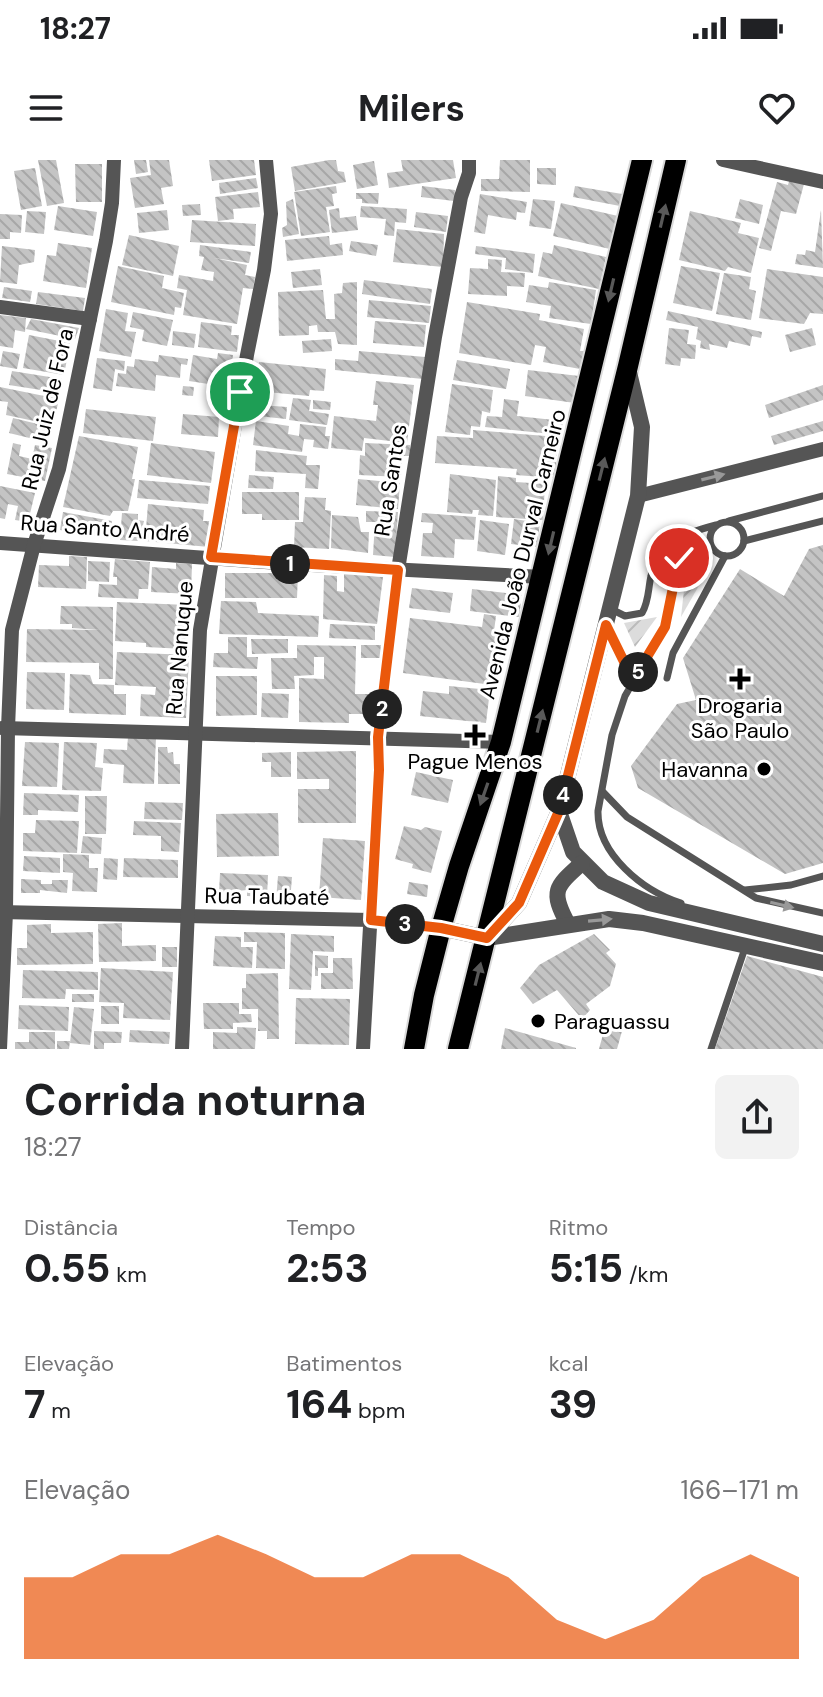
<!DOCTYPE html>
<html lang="pt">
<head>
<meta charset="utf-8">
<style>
  :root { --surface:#fff; --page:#f2f2f2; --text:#202124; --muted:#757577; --accent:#ea580c }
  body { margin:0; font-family:"DM Sans",sans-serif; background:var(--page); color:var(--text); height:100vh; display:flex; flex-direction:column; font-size:30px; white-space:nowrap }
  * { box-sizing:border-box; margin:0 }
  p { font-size:26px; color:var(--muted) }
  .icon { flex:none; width:44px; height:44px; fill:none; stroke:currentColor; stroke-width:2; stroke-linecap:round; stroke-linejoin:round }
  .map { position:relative; height:889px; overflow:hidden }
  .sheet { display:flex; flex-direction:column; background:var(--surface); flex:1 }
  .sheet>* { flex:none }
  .pin { position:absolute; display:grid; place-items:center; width:68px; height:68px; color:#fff; margin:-34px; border:4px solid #fff; border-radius:50%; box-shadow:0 2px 8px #0007 }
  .km { position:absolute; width:40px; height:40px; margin:-20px; border-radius:50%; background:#222; color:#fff; font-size:22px; line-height:40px; text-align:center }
  .round { display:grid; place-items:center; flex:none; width:84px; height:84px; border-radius:12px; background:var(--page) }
  .headline { display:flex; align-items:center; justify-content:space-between; height:136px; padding:0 24px }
  h1 { font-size:44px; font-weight:700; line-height:60px }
  .metrics { display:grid; grid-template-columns:repeat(3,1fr); gap:12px; height:136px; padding:8px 24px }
  .metrics div { display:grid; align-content:center }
  .metrics b { font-size:40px; font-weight:700 }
  .metrics small { font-size:22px; font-weight:400 }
  .metrics p { font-size:22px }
  .chart { height:224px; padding:16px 24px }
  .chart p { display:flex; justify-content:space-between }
  .chart svg { width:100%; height:144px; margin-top:8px; fill:var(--accent); opacity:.7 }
  .status { display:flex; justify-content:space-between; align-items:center; height:56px; padding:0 40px; background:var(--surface); direction:ltr }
  .status svg { height:22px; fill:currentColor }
  header { display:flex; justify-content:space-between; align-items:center; height:104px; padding:0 24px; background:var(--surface); font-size:36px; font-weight:700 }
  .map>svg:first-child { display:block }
  .garden { fill:url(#garden-furrows) }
  .building { fill:url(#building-back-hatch) }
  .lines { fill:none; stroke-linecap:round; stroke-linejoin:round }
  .primary-casing { stroke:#dbdbdb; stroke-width:24 }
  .service { stroke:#555; stroke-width:7 }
  .minor { stroke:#555; stroke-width:14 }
  .tertiary { stroke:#555; stroke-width:16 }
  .primary { stroke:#000; stroke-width:20 }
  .oneway { fill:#595959 }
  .oneway2 { fill:#999 }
  .route-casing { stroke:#fff; stroke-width:16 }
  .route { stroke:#ea580c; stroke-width:10 }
  .poi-dot { fill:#000; stroke:#fff; stroke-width:3 }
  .labels { text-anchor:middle; stroke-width:6; stroke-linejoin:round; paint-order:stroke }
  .street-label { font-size:22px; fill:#000; stroke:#fff }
  .poi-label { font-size:22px; fill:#000; stroke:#fff }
</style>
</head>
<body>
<div class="status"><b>18:27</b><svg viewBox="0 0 49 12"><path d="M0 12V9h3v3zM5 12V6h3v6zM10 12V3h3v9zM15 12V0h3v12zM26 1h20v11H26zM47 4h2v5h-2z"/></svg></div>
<header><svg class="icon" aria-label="menu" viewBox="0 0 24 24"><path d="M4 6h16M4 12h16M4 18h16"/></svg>Milers<svg class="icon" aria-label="heart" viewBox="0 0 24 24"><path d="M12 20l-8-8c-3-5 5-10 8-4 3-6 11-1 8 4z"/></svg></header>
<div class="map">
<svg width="823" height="889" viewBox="0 0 823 889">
  <defs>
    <pattern id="garden-furrows" width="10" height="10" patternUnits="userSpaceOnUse" patternTransform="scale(2)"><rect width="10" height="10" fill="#dcdcdc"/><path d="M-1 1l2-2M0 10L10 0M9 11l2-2" fill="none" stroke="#bbb"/></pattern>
    <pattern id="building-back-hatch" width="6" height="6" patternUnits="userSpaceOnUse" patternTransform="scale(2)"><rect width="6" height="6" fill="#c4c4c4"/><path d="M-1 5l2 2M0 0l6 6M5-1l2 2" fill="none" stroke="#a7a7a7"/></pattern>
  </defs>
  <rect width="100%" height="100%" fill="#fff"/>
  <!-- garden -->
  <g class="garden">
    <polygon points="695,407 702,412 701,422 681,457 686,412"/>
    <polygon points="657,457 635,487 624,463"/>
  </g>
  <!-- building -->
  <g class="building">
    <polygon points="38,0 56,0 64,43 47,46"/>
    <polygon points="134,0 146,0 148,12 136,14"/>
    <polygon points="149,0 169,0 173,26 161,28 164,44 135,48 130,18 151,15"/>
    <polygon points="209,0 254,0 256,15 212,21"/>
    <polygon points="329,0 336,0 338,11 344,12 346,22 295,31 291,7"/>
    <polygon points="401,0 453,0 456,18 389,28 387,13 403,11"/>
    <polygon points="500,0 530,0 530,32 481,31 481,19 499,19"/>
    <polygon points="374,1 378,25 357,29 353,5"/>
    <polygon points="75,4 102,4 102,42 76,42"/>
    <polygon points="35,8 42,46 21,50 14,11"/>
    <polygon points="537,8 556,8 556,25 537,24"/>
    <polygon points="256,18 258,28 220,34 219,23"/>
    <polygon points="789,21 804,24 796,54 781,51 771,91 759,88 777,22 788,25"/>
    <polygon points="336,26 337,33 332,34 334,46 326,47 330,72 301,76 294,32"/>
    <polygon points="422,26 455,30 454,41 421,37"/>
    <polygon points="575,26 622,34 620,46 573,37"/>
    <polygon points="258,32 260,47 233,49 234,59 218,61 215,37"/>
    <polygon points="356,33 379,33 378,44 362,43 362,39 356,39"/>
    <polygon points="480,34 527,42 525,53 517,52 516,60 488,55 485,74 474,72"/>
    <polygon points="293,39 299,74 283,77 282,68 287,65 286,42"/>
    <polygon points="533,39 555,41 551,69 529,66"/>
    <polygon points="740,39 763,45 759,64 735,58"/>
    <polygon points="561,43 618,56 610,89 553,76"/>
    <polygon points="200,44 201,55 183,56 182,45"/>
    <polygon points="58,46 97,52 93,76 54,70"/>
    <polygon points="361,46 407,49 406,63 395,62 394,76 384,75 386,59 360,57"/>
    <polygon points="339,48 340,58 356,56 358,70 332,73 329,50"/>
    <polygon points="167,50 169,70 139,73 137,53"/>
    <polygon points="821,50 823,108 795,104 797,94 805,95 806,90 815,92"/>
    <polygon points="27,51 46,52 44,74 25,72"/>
    <polygon points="690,51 741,63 738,73 759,78 751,113 728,107 725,111 679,100"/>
    <polygon points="416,52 448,56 446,72 414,67"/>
    <polygon points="0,54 22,55 21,73 10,72 10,79 0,79"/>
    <polygon points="192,60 256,64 255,86 190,82"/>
    <polygon points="397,69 444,74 443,107 393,102"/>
    <polygon points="129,75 179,86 173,116 122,105"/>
    <polygon points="329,76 330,85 342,83 343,95 287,101 285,80"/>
    <polygon points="351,81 378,85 376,96 349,91"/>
    <polygon points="58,83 92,88 86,128 43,121 47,95 56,96"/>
    <polygon points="200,85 251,92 249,103 214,98 247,105 245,115 255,117 253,129 243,128 237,164 183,155 187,130 177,128 179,115 213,121 214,112 201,110 204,97 199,96"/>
    <polygon points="554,85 606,97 599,129 538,116 543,92 552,94"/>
    <polygon points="2,86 35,90 34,102 19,105 17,124 0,122"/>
    <polygon points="476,86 535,94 533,113 505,109 506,98 475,94"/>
    <polygon points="488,99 502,100 501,112 525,113 524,127 507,126 507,136 468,134 470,108 488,109"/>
    <polygon points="118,106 164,116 162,128 184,133 181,148 175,147 174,155 111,142"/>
    <polygon points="681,106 720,113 712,151 673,143"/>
    <polygon points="320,109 322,125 293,128 291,112"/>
    <polygon points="767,109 823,117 823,154 810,153 804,164 759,158"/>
    <polygon points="724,113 751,117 749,129 756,131 751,160 716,154"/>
    <polygon points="364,120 432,129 430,144 362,134"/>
    <polygon points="357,122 357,185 338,184 335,172 318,172 317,165 309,166 309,175 279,176 278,132 323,130 326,159 335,159 334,134 342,133 343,123"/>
    <polygon points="549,122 596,130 591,164 549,158 551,146 526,142 529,125 548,128"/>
    <polygon points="4,127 32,131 30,142 2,138"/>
    <polygon points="38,132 85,138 83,151 36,144"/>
    <polygon points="369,140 431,146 429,163 367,157"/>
    <polygon points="467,142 540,154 539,160 584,169 580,191 584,191 580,209 543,202 546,187 535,185 531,205 459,193"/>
    <polygon points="106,149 128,153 125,171 136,172 131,197 99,191"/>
    <polygon points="668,151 762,172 761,178 752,176 750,186 729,181 727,188 709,184 710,190 700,188 701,181 696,179 698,167 666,160"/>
    <polygon points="133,152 173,160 167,186 142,181 144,170 130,167"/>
    <polygon points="0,155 26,158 25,172 15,170 13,188 0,186"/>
    <polygon points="31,159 79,168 75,179 26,169"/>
    <polygon points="375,161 426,165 424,187 373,183"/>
    <polygon points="201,162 232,166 231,175 239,175 237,192 198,187"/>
    <polygon points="669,168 689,170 687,184 696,185 695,199 681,198 680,206 665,204"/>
    <polygon points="812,168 816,185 790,192 785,175"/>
    <polygon points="173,171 196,174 194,188 172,185"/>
    <polygon points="29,175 70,183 64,215 23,208"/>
    <polygon points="331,179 332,191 303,193 302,181"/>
    <polygon points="3,191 20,194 17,209 0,206"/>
    <polygon points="359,191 425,197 423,219 335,210 335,199 358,201"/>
    <polygon points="218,193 233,195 228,227 189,221 193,195 217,199"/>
    <polygon points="159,195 188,199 187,205 181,204 180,218 156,215 155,231 116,226 118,213 126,214 127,206 134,207 135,199 158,202"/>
    <polygon points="97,198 125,201 124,211 115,209 112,231 93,228"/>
    <polygon points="457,200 510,209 506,229 453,220"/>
    <polygon points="259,202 326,209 324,231 310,230 309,236 256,231"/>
    <polygon points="528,210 579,216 575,243 525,236"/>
    <polygon points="12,211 62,219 60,233 9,225"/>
    <polygon points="376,221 414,225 407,283 364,278 362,291 331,288 334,256 376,261 378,245 373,245"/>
    <polygon points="452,224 493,230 490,253 482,251 480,267 471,266 470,275 445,272"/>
    <polygon points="823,225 823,240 769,258 765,245"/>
    <polygon points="183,226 194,227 193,236 182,235"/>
    <polygon points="0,227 59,239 53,265 6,255 8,242 0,241"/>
    <polygon points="293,238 311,240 309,251 329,254 327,265 289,260"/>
    <polygon points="504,239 519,241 517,256 563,261 561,275 485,267 487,256 502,257"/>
    <polygon points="313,240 331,242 330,250 313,249"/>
    <polygon points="260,245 287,247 286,259 258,256"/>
    <polygon points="86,249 156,257 153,281 83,273"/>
    <polygon points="183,254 219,257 218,277 181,274"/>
    <polygon points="13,258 50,267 46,282 9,273"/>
    <polygon points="256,261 289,266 288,274 299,276 300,264 326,267 325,276 330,276 328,289 313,287 314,280 304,279 302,292 253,285"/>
    <polygon points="823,261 823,271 774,285 771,276"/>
    <polygon points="473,270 558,277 555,318 516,315 517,309 435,303 437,276 473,278"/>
    <polygon points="79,276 138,287 132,319 135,319 128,351 113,351 110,356 63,347"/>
    <polygon points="13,283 21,285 19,296 32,299 35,285 52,288 45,321 7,314"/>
    <polygon points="151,283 215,292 211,323 147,315"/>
    <polygon points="365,283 410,285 410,296 402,296 401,317 359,315 360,295 365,296"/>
    <polygon points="256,290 307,296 306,305 320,305 318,329 305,328 306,314 255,311"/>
    <polygon points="450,314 496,320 493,356 478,355 479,350 473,350 472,354 447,352"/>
    <polygon points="249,315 274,317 273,329 248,328"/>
    <polygon points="498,316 516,318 516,322 545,324 543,360 496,357"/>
    <polygon points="358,319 400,323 398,349 356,345"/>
    <polygon points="139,320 210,326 208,344 137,338"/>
    <polygon points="0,326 35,333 28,362 15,360 18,346 8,344 5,359 0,358"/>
    <polygon points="242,332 299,332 299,360 262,360 262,354 242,354"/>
    <polygon points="305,337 326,338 325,350 331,351 329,389 294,387 295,362 303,362"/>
    <polygon points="148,344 204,350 203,361 211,361 209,387 145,381"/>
    <polygon points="366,351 398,352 395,397 373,395 375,362 366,362"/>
    <polygon points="63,352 112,361 109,378 60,370"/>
    <polygon points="122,353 138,354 138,360 144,361 139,381 120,380"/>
    <polygon points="422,353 476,357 474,380 455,379 454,398 421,396 423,373 432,373 433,363 421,362"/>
    <polygon points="332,355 358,357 361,372 369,372 368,393 331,388"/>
    <polygon points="514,359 540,363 537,387 511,384"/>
    <polygon points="480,360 509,364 505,395 477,391"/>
    <polygon points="823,385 823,703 785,714 638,628 631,606 677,544 696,540 683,498 740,409 784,436 809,389"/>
    <polygon points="69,396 87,397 86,429 38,427 39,405 69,406"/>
    <polygon points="115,399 150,402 148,429 139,429 138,439 98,437 99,424 117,425 117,417 113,417"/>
    <polygon points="88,401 110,402 109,422 88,421"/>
    <polygon points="176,403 192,404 191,434 151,432 152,407 176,409"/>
    <polygon points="225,413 298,413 297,438 225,438"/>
    <polygon points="344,413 383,417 377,464 323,459 324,415 337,416 337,431 344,432"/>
    <polygon points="412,428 453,433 450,453 409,448"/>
    <polygon points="472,429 522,435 519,457 470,451"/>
    <polygon points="221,441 256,442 258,453 319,456 318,477 219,474"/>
    <polygon points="117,442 187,445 185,489 146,487 146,483 115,481"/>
    <polygon points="61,446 113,447 113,519 99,519 99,503 26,502 27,469 100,470 72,468 72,464 60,464"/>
    <polygon points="484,454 496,456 494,471 509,472 503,513 493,512 492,525 403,513 410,458 482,467"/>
    <polygon points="330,464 375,466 375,480 329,478"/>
    <polygon points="228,477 247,477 247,497 258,497 257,509 213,507 214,493 228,493"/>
    <polygon points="251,479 288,479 288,493 252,494"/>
    <polygon points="297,485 356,486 355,534 368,534 367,554 349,554 349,563 299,562 299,518 324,519 324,497 314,497 314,515 294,516 295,529 272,529 271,498 297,498"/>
    <rect x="361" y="485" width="20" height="13"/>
    <polygon points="117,492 189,495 186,558 140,556 141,534 155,535 156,527 115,525"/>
    <polygon points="27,512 65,513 64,550 26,549"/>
    <polygon points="70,514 90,515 93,524 114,525 114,534 126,534 126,555 69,553"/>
    <polygon points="216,516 257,516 257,555 216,556"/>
    <polygon points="449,526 490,530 486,563 420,556 423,531 449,534"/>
    <polygon points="262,533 289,534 288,558 261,557"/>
    <polygon points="128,577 156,578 154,624 123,623 124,605 103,603 104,589 127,590"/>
    <polygon points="25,582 59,583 57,627 22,626"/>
    <polygon points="64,582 97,583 95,607 103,608 101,631 62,630"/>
    <polygon points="158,587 167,587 168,593 173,592 174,604 180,604 180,624 158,624"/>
    <polygon points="356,591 356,663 298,663 298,629 329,629 329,619 297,619 297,592"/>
    <polygon points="291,592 291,617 271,617 271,602 262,602 262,593"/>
    <polygon points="416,612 453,620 448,643 411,635"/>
    <polygon points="24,633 79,635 78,652 38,650 38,655 23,655"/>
    <polygon points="85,636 107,636 106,674 85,674"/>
    <polygon points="145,642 183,643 182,660 144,659"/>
    <polygon points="278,653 279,696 217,697 216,654"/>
    <polygon points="36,660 79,661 77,693 23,691 23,673 35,673"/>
    <polygon points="134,661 181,663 179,692 161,691 161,676 133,675"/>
    <polygon points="404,666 421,670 425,667 442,671 431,713 412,708 413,704 395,699"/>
    <polygon points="83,676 102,678 101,694 81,693"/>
    <polygon points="323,678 365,681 361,740 319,737"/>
    <polygon points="63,694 89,695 89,708 98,708 97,732 72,731 73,713 63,712"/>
    <polygon points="24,696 60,698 60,713 23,711"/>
    <polygon points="104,698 118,699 117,720 103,719"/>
    <polygon points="124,698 178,700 178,718 123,717"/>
    <polygon points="220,713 268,715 267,737 247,736 247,730 219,733"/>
    <polygon points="278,716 292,717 290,742 276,741"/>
    <polygon points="21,719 41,720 41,724 52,724 52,720 68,720 67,733 40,730 40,733 21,733"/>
    <polygon points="409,722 428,725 427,737 407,734"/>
    <polygon points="122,763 122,786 156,785 156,801 99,802 98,764"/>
    <polygon points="51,764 51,773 93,772 93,804 17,805 17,788 27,788 27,765"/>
    <polygon points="244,772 285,773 285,809 256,808 257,782 244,782"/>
    <polygon points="291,774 334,776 334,792 313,791 311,830 289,829"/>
    <polygon points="594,774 610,790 606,793 616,804 610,826 586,844 590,850 582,859 557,830 533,844 520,828 539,805"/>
    <polygon points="215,776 241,777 241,787 253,787 252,808 213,806"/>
    <rect x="162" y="787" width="15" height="20"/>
    <polygon points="315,795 328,796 328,808 318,808 318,816 315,816"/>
    <polygon points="747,796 823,817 823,889 715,889"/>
    <polygon points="333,798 352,798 353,829 321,829 321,813 333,813"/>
    <polygon points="101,808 173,812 170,860 123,858 124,843 99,842"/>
    <polygon points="23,810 98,812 98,830 66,829 65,839 22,838"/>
    <polygon points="278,813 279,879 267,879 267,871 258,871 258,849 242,849 242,828 246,828 246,814"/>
    <rect x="72" y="834" width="22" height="8"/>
    <polygon points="296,838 350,839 349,885 295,884"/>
    <polygon points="203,843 239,843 239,854 251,854 252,862 233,863 233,869 204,869"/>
    <polygon points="19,845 69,847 68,871 18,869"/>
    <rect x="101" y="846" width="18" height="18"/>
    <polygon points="74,847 94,849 90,885 70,883"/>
    <polygon points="237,867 256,868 255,889 213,889 213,872 237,873"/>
    <polygon points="605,867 622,871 617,889 599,889"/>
    <polygon points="505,868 576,888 576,889 501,889"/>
    <polygon points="130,870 170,872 169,884 129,882"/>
    <polygon points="94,871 122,872 121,883 104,883 104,889 94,889"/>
    <polygon points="29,872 55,872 55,889 15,889 15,882 29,882"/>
    <polygon points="57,881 70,881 69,889 57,889"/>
  </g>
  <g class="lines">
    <!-- primary casing -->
    <g class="primary-casing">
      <g id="primary">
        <polyline points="414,889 424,835 441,768 459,706 501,582 642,0"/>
        <polyline points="458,889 628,206 676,0"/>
      </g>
    </g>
    <!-- service -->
    <g class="service">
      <polyline points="729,361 823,336"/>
      <circle cx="727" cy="379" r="17"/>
      <polyline points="744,381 823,361"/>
      <path d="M611,449L625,456L642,453C649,441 648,429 651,416C657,381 686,373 716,365"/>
      <polyline points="608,469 633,520"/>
      <polyline points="667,518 673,493 725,396"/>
      <polyline points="603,632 627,657 756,738 823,753"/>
      <polyline points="745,730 791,725 823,716"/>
      <path d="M681,743C643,731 597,694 598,651L612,575L625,536L665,467L679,398C687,387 697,386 710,383"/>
      <polyline points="711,889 745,788"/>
    </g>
    <!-- minor -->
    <g class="minor">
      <polyline points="723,0 823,22"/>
      <polyline points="0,147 90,159"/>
      <polyline points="638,336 823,289"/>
      <polyline points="0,383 292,404 543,417"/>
      <polyline points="2,568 501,582"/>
      <polyline points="0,752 371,760 441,768"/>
      <polyline points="0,889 6,752 8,568 12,470 34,385 59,309 106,81 112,43 114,0"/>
      <polyline points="182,889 200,470 247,195 264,110 271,54 266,0"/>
      <polyline points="363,889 379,610 378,577 398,410 435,177 461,37 469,13 469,0"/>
    </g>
    <!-- tertiary -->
    <g class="tertiary">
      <polyline points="559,651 573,692 603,722 649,743 823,784"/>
      <path d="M568,764C550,731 555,727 582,703"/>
      <polyline points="441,768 487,778 609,759 643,763 823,803"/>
      <polyline points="487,778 519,743 559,651 638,336 642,267 628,208"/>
    </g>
    <!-- primary -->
    <use href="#primary" class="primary"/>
  </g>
  <!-- one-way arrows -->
  <defs><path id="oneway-solid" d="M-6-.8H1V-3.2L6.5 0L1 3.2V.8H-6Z" transform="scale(2)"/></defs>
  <g class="oneway">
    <use href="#oneway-solid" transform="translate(663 56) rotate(-77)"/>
    <use href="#oneway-solid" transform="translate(611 130) rotate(103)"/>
    <use href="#oneway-solid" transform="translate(602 309) rotate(-76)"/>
    <use href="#oneway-solid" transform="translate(551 383) rotate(103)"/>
    <use href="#oneway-solid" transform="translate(540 561) rotate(-76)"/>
    <use href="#oneway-solid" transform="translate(484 634) rotate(109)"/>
    <use href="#oneway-solid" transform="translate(478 814) rotate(-76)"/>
  </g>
  <g class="oneway2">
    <use href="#oneway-solid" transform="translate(713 317) rotate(-14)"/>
    <use href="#oneway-solid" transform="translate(782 745) rotate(13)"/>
    <use href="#oneway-solid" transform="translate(600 760) rotate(-5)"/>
  </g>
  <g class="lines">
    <!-- route casing -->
    <g class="route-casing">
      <polyline id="route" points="240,232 211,397 398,410 378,577 379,610 371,760 441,768 487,778 519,743 559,651 606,465 633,520 665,467 679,398"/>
    </g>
    <!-- route -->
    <use href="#route" class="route"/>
  </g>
  <!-- markers -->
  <g class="poi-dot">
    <path d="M736 507h8v8h8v8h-8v8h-8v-8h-8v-8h8z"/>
    <path d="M471 563h8v8h8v8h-8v8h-8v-8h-8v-8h8z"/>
    <circle cx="764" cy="609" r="8"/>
    <circle cx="538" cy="861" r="8"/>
  </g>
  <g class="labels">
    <!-- street labels -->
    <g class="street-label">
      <text transform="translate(47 249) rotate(-77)" y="8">Rua Juiz de Fora</text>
      <text transform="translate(390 320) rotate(-81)" y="8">Rua Santos</text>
      <text transform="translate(105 368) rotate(4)" y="8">Rua Santo André</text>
      <text transform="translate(522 394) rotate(-76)" y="8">Avenida João Durval Carneiro</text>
      <text transform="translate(179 488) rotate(-85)" y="8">Rua Nanuque</text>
      <text transform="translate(267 736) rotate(1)" y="8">Rua Taubaté</text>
    </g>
    <!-- poi labels -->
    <g class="poi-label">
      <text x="740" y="553">Drogaria<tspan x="740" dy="25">São Paulo</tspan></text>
      <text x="475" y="609">Pague Menos</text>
      <text x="748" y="617" text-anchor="end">Havanna</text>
      <text x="554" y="869" text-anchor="start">Paraguassu</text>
    </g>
  </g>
</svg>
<div class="pin" style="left:240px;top:232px;background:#1e9e55"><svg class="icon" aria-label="arrive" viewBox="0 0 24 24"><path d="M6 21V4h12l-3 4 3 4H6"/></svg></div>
<div class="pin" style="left:679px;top:398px;background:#d93025"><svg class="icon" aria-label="check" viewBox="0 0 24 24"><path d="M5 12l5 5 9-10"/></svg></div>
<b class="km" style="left:290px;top:404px">1</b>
<b class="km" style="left:382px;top:549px">2</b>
<b class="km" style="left:405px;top:764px">3</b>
<b class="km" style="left:563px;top:635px">4</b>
<b class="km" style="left:638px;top:512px">5</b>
</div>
<section class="sheet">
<div class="headline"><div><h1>Corrida noturna</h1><p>18:27</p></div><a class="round"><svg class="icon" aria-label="share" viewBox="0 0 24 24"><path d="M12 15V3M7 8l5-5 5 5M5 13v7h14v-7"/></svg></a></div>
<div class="metrics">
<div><p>Distância</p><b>0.55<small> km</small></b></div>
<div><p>Tempo</p><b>2:53</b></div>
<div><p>Ritmo</p><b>5:15<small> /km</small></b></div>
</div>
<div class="metrics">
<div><p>Elevação</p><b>7<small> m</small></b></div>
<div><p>Batimentos</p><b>164<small> bpm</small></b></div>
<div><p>kcal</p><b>39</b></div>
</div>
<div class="chart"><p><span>Elevação</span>166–171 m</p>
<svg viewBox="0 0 160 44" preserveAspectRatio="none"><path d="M0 44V19L10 19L20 12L30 12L40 6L50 12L60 19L70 19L80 12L90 12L100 19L110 32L120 38L130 32L140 19L150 12L160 19V44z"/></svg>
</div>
</section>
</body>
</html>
